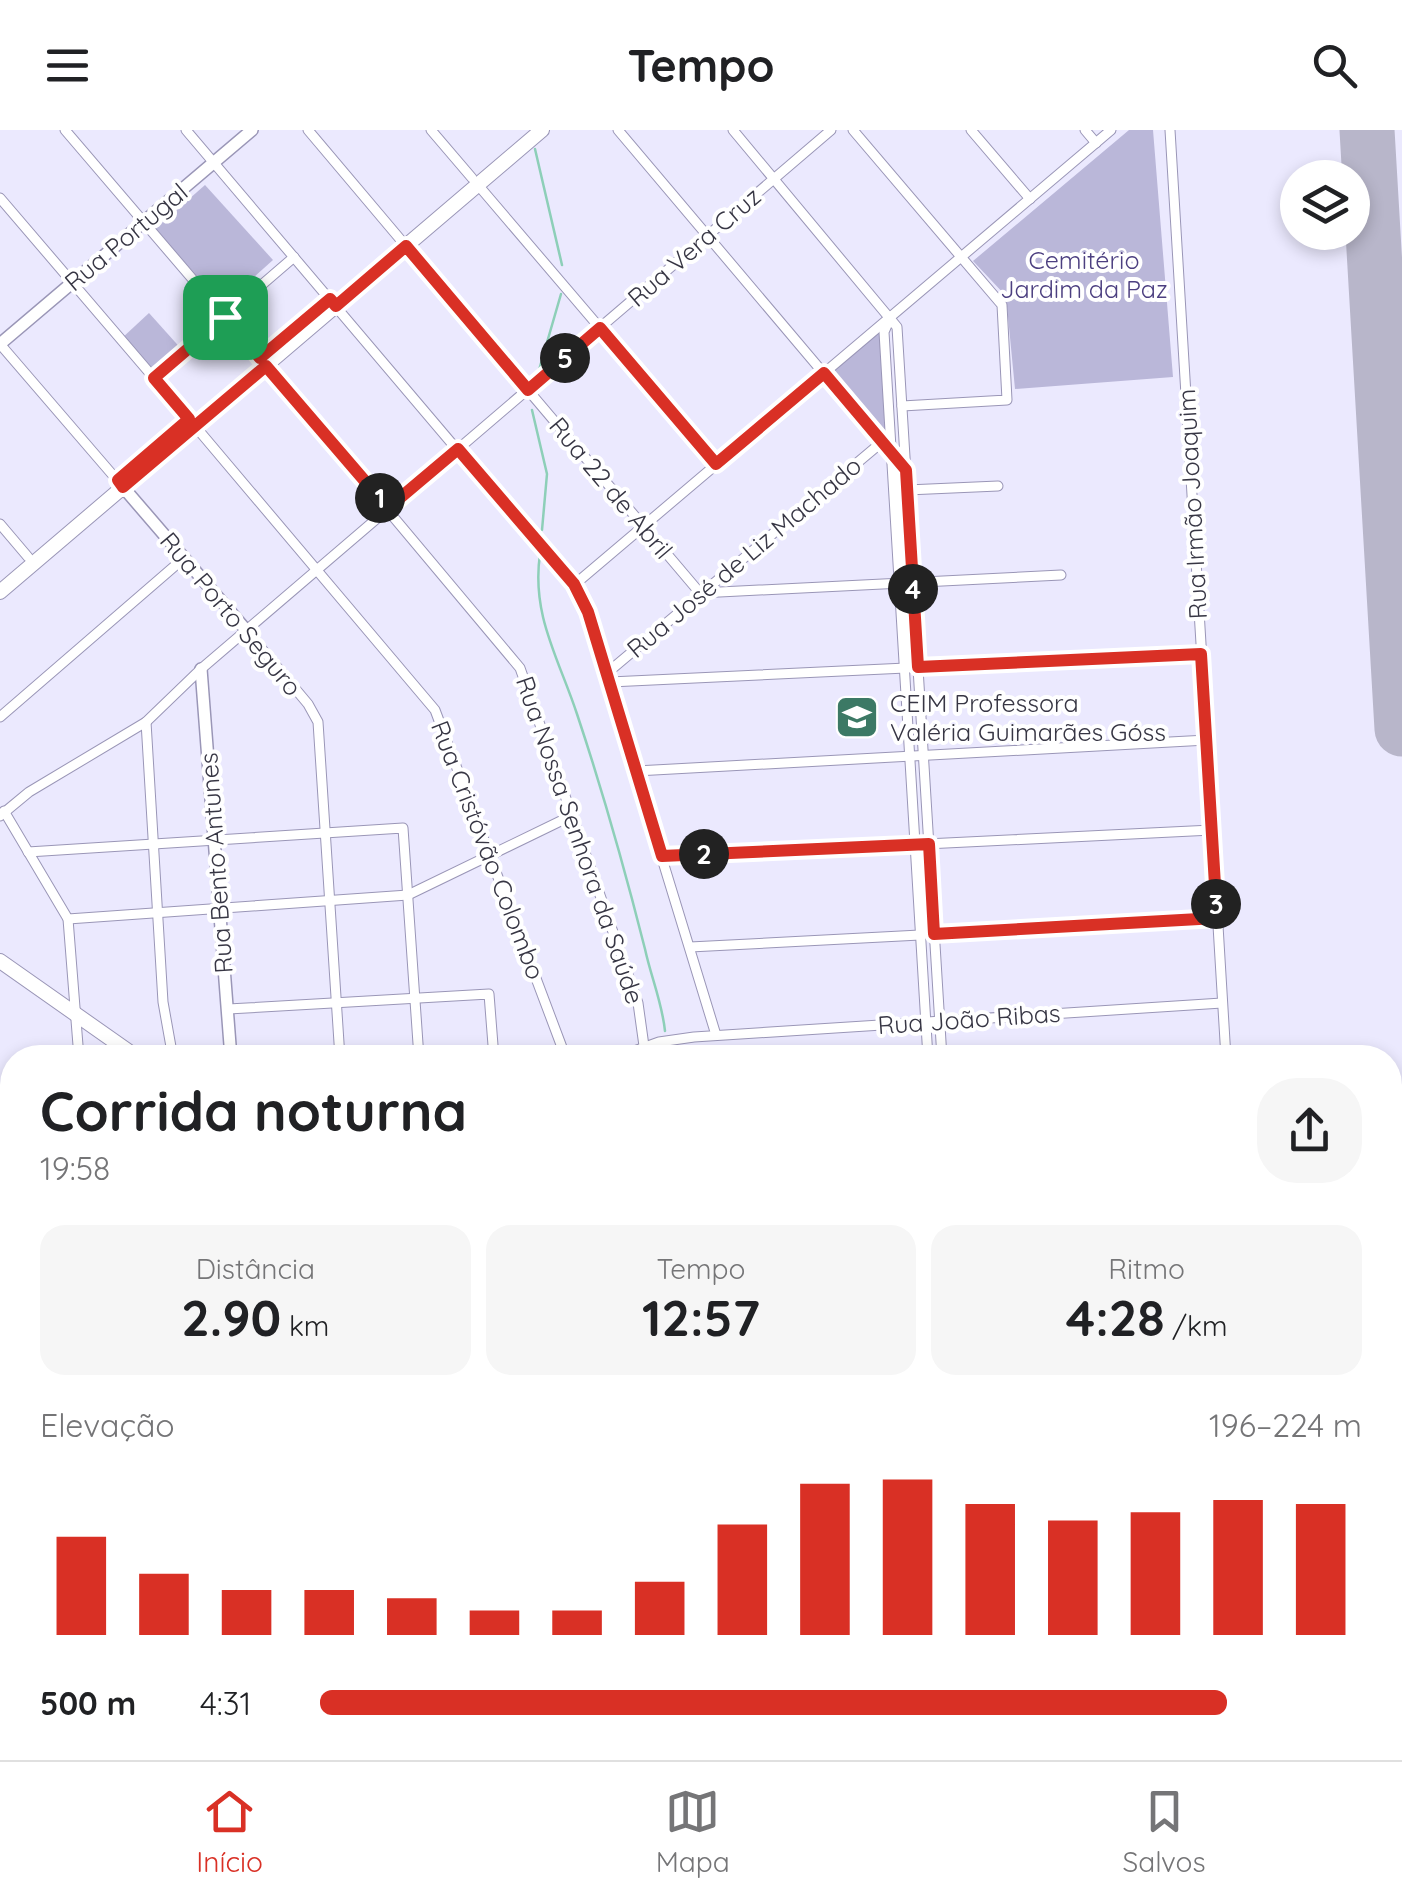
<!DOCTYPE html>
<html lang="pt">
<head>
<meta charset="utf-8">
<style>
  :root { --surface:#fff; --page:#f6f6f6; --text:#202124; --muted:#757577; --line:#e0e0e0; --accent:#d93025 }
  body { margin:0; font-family:Quicksand,sans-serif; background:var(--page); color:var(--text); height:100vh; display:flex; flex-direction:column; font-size:38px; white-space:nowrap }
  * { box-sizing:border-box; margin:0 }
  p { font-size:32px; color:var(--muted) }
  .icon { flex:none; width:55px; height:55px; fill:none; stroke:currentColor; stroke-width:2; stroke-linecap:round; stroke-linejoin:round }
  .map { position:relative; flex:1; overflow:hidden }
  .panel { position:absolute; left:0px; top:915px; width:1402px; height:715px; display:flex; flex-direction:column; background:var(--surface); border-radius:40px 40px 0 0; box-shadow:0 5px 15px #0003 }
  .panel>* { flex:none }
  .tools { position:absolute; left:1280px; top:30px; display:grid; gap:20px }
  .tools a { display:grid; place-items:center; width:90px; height:90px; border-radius:50%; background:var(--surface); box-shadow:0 5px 15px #0003; font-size:50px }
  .pin { position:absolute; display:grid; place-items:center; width:85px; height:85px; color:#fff; margin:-42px; border-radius:20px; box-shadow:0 5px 15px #0006 }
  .km { position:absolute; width:50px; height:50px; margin:-25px; border-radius:50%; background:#222; color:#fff; font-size:28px; line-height:50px; text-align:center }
  .round { display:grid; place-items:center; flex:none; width:105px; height:105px; border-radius:40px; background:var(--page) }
  .summary { display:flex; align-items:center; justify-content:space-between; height:170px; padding:0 40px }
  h1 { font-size:55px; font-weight:700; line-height:75px }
  .figures { display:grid; grid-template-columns:repeat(3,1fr); gap:15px; height:170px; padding:10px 40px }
  .figures div { display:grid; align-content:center; border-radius:25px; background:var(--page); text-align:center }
  .figures b { font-size:50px; font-weight:700 }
  .figures small { font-size:28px; font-weight:400 }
  .figures p { font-size:28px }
  .chart { height:280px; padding:20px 40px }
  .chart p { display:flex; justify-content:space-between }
  .chart svg { width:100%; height:180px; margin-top:10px; stroke:var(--accent); stroke-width:6 }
  ul { padding:0 40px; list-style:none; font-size:32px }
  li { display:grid; grid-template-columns:160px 120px 1fr; align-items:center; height:75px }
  li i { height:25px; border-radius:12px; background:var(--accent) }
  header { display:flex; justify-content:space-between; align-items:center; height:130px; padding:0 40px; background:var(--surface); font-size:45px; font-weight:700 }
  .tab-bar { display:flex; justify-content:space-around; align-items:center; height:140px; border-top:2px solid var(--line); background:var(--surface); font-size:28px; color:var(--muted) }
  .tab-bar a { display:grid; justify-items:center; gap:5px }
  .tab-bar .current { color:var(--accent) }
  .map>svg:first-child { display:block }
  .green { fill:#bab7d9 }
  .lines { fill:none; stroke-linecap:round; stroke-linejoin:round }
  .stream { stroke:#8dcfb8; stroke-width:2.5 }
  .runway { stroke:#b8b6ca; stroke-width:55 }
  .minor-casing { stroke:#9a96b7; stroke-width:11 }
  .tertiary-casing { stroke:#9a96b7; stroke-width:14 }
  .secondary-casing { stroke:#9a96b7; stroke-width:16 }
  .minor { stroke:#fff; stroke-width:9 }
  .tertiary { stroke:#fff; stroke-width:11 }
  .secondary { stroke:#fff; stroke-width:14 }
  .route-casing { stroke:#fff; stroke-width:20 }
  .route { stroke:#d93025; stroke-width:12 }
  .labels { text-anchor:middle; stroke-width:8; stroke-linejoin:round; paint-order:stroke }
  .street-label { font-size:25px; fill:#373644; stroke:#fff }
  .park-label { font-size:25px; fill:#4c3f80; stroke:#fff }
  .poi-label { font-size:25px; fill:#373644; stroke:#fff; text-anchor:start }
</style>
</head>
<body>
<header><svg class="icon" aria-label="menu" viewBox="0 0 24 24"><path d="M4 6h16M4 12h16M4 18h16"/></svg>Tempo<svg class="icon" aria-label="search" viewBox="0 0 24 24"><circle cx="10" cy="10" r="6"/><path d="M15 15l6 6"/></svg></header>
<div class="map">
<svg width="1402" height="1630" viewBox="0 0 1402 1630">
  <rect width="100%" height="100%" fill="#ebe9fe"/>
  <!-- green -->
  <g class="green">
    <polygon points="1129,0 1153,0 1173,247 1015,259 1006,166 973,131"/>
    <polygon points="205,55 273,130 223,175 155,99"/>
    <polygon points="149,183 184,222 154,248 121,209"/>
    <polygon points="891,186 884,202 891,323 824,243"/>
    <polygon points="416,1618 503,1618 505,1630 415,1630"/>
  </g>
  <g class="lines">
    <!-- stream -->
    <g class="stream">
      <polyline points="535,19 562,135"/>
      <polyline points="539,240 561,164"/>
      <polyline points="532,280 547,344 542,400"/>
      <path d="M540,424C531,485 559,529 577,584C603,662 625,740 645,819C651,847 662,872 665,901"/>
      <polyline points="666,919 667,928"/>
      <polyline points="700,1630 701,1618"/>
    </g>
    <!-- runway -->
    <polyline class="runway" points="1367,0 1402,599"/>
    <!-- minor casing -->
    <g class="minor-casing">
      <g id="minor">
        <polyline points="65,0 260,228"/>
        <polyline points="186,0 582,467 716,905"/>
        <polyline points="308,0 400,109"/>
        <polyline points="431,0 472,48"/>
        <polyline points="618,0 891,323"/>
        <polyline points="733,0 897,197 942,928"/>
        <polyline points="853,0 1002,175 1007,270 902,276"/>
        <polyline points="971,0 1030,69"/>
        <polyline points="1085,0 1096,13"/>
        <polyline points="1170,0 1226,928"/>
        <polyline points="478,55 716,334"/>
        <polyline points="0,68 189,289"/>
        <polyline points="406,116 700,463 1061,445"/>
        <polyline points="891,186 884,202 928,928"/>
        <polyline points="0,214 117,350"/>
        <polyline points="266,235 520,538 638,873 644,916"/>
        <polyline points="154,248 294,127"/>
        <polyline points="195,296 435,580 566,928"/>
        <polyline points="907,360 998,356"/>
        <polyline points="0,394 28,427"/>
        <polyline points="574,455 1111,0"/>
        <polyline points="246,500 308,574 318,592 340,928"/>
        <polyline points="607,543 882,312"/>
        <polyline points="610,552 1201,524"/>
        <polyline points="0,587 184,428"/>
        <polyline points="146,592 163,872 173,928"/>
        <polyline points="636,641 1207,610"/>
        <polyline points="4,681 68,789 79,928"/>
        <polyline points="0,686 29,662 146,592 201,539 831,0"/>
        <polyline points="28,722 403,698 419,928"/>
        <polyline points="662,727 1212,700"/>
        <polyline points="68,789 408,765 573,685"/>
        <polyline points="934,804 1217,788"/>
        <polyline points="690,817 920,805"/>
        <polyline points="228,879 489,864 494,928"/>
        <polyline points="615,928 659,912 694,907 1222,873"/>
        <polyline points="0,1025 12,1201"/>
        <polyline points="0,1333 12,1332"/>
        <polyline points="378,1618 407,1623"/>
        <polyline points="510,1618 512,1630"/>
        <polyline points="1267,1618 1268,1630"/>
      </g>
    </g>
    <!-- tertiary casing -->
    <g class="tertiary-casing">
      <g id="tertiary">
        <polyline points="0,214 252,0"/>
        <polyline points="117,350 246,500"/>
        <polyline points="201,539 231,928"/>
      </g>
    </g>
    <!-- secondary casing -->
    <g class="secondary-casing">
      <g id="secondary">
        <polyline points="0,462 542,0"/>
        <polyline points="0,831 138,928"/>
        <polyline points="228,1618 229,1630"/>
        <polyline points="269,1618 270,1630"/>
      </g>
    </g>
    <!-- minor -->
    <use href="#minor" class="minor"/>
    <!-- tertiary -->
    <use href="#tertiary" class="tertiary"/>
    <!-- secondary -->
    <use href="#secondary" class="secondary"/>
  </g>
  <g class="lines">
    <!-- route casing -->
    <g class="route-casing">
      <polygon id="route" points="406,116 528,260 600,198 716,334 824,243 906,340 918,537 1201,524 1217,788 934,804 929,714 662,726 588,482 574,454 458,319 388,378 266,236 123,357 118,350 189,289 154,248 225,187 260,228 330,169 336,176"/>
    </g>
    <!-- route -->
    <use href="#route" class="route"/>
  </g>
  <!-- icons -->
  <defs>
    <g id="school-square" transform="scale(2.25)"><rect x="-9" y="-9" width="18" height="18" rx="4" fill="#3c7965" stroke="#fff"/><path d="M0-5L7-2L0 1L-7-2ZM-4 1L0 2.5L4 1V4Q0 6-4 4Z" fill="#fff"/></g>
  </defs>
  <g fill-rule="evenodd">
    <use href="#school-square" x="857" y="587"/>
  </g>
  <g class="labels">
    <!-- street labels -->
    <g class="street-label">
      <text transform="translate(126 107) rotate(-40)" y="9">Rua Portugal</text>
      <text transform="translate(694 117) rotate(-41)" y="9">Rua Vera Cruz</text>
      <text transform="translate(611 358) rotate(50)" y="9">Rua 22 de Abril</text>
      <text transform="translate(1192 374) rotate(-93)" y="9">Rua Irmão Joaquim</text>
      <text transform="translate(744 427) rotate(-40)" y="9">Rua José de Liz Machado</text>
      <text transform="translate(231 484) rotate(50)" y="9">Rua Porto Seguro</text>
      <text transform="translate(580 710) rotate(71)" y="9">Rua Nossa Senhora da Saúde</text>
      <text transform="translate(488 720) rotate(69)" y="9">Rua Cristóvão Colombo</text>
      <text transform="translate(216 733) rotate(-94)" y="9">Rua Bento Antunes</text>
      <text transform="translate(969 889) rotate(-4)" y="9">Rua João Ribas</text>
    </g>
    <!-- park labels -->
    <g class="park-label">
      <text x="1084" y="139">Cemitério<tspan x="1084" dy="29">Jardim da Paz</tspan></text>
    </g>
    <!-- poi labels -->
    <g class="poi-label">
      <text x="890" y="582">CEIM Professora<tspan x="890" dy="29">Valéria Guimarães Góss</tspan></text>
    </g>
  </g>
</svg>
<div class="tools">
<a><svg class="icon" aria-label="layers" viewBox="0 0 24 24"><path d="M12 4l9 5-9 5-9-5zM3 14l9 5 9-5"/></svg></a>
</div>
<div class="pin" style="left:225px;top:187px;background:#1e9e55"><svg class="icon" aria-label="arrive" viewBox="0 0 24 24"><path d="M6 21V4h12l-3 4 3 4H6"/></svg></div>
<b class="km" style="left:380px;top:368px">1</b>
<b class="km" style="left:704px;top:724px">2</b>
<b class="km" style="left:1216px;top:774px">3</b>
<b class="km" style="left:913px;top:459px">4</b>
<b class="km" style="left:565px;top:228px">5</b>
<section class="panel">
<div class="summary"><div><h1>Corrida noturna</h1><p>19:58</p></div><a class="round"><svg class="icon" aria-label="share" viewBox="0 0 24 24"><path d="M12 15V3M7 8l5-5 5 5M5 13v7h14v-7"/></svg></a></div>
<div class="figures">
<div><p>Distância</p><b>2.90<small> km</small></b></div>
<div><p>Tempo</p><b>12:57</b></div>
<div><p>Ritmo</p><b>4:28<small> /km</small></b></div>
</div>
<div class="chart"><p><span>Elevação</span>196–224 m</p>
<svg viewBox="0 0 160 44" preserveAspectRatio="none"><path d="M5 44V20M15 44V29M25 44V33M35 44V33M45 44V35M55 44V38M65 44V38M75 44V31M85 44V17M95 44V7M105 44V6M115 44V12M125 44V16M135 44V14M145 44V11M155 44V12"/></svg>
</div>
<ul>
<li><b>500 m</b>4:31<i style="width:87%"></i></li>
</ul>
</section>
</div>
<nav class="tab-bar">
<a class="current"><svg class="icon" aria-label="home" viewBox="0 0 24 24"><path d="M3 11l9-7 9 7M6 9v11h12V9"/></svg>Início</a>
<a><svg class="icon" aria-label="map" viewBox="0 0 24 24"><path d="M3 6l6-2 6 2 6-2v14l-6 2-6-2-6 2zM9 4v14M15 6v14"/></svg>Mapa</a>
<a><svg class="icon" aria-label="saved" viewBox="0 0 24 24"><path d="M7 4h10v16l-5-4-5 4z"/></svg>Salvos</a>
</nav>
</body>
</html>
